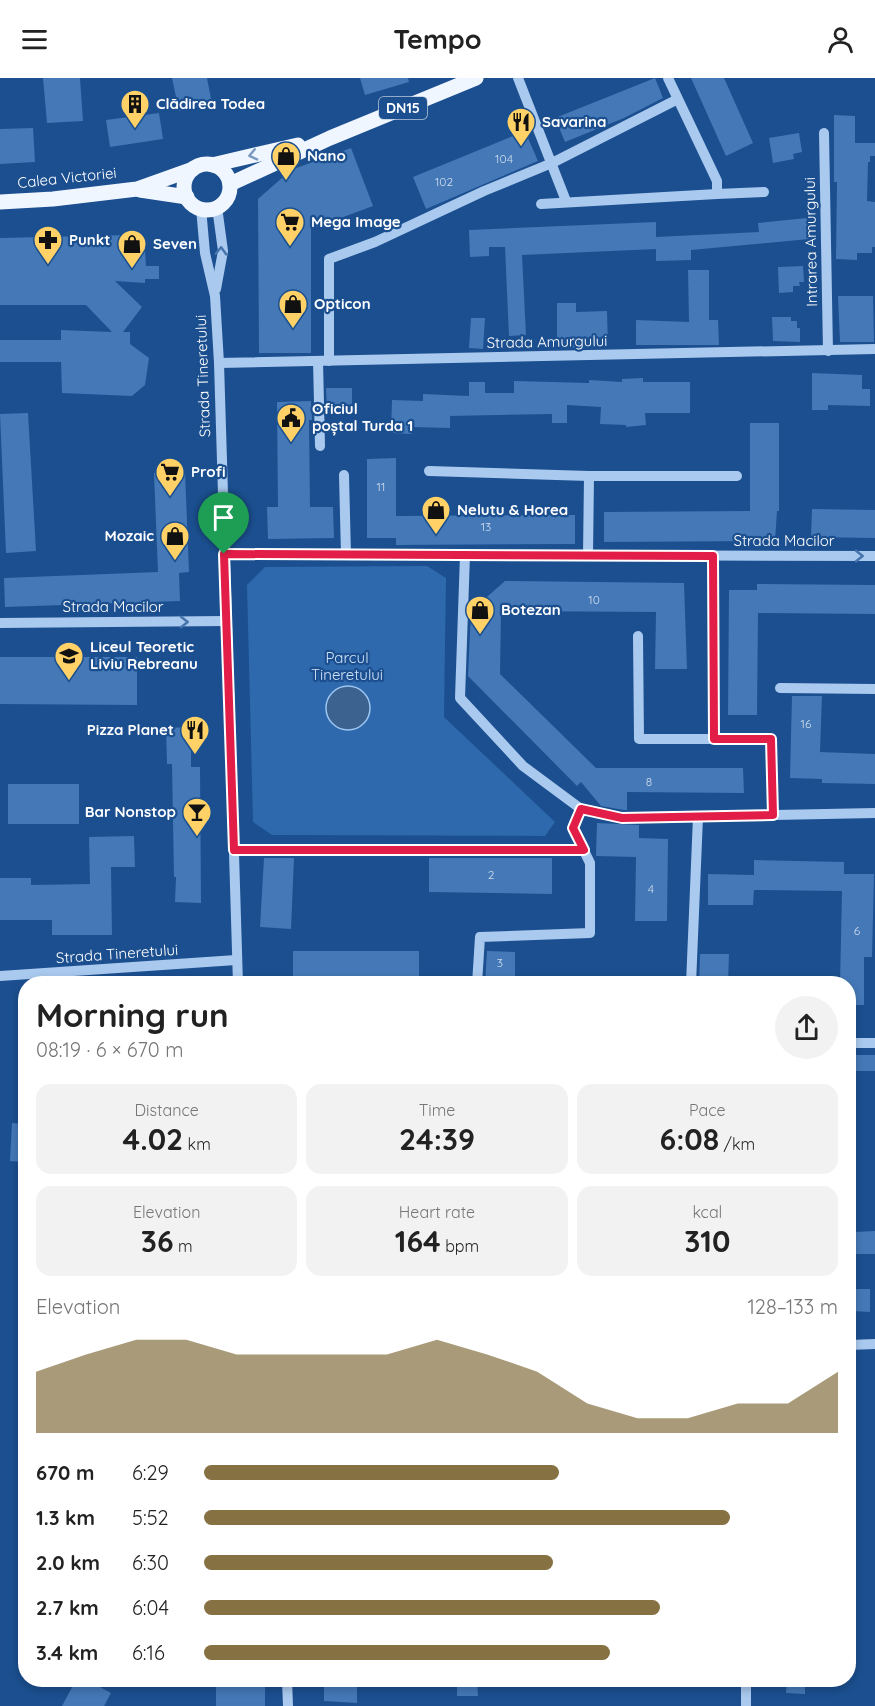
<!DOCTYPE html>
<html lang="en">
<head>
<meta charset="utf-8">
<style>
  :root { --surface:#fff; --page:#f2f2f2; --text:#222; --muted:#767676; --accent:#857141 }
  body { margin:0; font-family:Quicksand,sans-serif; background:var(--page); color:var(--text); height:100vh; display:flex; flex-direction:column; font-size:22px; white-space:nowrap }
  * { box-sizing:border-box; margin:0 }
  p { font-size:20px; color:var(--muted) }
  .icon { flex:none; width:33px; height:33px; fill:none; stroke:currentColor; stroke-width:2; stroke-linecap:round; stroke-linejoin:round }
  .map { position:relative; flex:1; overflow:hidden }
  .drawer { position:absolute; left:18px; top:898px; width:838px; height:711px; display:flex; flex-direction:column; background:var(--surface); border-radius:24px; box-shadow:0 3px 9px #0003 }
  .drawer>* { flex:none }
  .pin { position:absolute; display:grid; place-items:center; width:51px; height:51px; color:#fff; margin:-62px -26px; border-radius:50% 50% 50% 0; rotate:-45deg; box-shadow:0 0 6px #0007 }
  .pin .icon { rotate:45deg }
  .round { display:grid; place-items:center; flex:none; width:63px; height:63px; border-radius:32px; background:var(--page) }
  .headline { display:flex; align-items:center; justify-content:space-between; height:102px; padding:0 18px }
  h1 { font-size:33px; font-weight:800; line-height:45px }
  .figures { display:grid; grid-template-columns:repeat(3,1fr); gap:9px; height:102px; padding:6px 18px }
  .figures div { display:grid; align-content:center; border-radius:15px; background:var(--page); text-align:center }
  .figures b { font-size:30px; font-weight:800 }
  .figures small { font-size:16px; font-weight:400 }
  .figures p { font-size:16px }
  .chart { height:168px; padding:12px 18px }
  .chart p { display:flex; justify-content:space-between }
  .chart svg { width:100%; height:108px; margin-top:6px; fill:var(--accent); opacity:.7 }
  ul { padding:0 18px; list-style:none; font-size:20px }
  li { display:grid; grid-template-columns:96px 72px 1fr; align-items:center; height:45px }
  li i { height:15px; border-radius:8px; background:var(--accent) }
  header { display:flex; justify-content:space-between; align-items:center; height:78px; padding:0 18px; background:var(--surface); font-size:27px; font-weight:800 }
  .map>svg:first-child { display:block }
  .green { fill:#2e69ad }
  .water { fill:#3c6290; stroke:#9cc4f0; stroke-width:1.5 }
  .building { fill:#4478b7 }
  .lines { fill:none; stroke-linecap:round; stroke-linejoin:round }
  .minor { stroke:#a9c9ee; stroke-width:10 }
  .major { stroke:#f0f6ff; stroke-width:15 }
  .oneway { stroke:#7b9ac1 }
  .oneway2 { stroke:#4674ac }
  .route-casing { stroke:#fff; stroke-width:12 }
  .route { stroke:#e11d48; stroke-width:8 }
  .labels { text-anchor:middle; stroke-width:4.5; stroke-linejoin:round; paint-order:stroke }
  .number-label { font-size:12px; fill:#d0dded }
  .shield { fill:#1b4f8f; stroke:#bbcadd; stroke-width:1.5 }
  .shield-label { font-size:14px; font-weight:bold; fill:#fff }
  .poi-label { font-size:15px; font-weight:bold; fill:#fff; stroke:#1b4f8f; text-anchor:start }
  .street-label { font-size:15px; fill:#fff; stroke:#1b4f8f }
  .park-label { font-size:15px; fill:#cfe3fa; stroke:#1b4f8f }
</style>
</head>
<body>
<header><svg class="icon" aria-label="menu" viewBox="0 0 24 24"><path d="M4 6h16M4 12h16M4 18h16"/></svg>Tempo<svg class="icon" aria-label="person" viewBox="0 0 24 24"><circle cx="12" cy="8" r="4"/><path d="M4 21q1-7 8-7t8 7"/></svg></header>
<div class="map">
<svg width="875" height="1628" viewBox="0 0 875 1628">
  <rect width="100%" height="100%" fill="#1b4f8f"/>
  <!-- green -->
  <polygon class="green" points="427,488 446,500 444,639 555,744 545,758 272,757 253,744 247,507 265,489"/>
  <!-- water -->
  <circle class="water" cx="348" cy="630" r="22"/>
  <!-- building -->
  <g class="building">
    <polygon points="43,0 80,0 83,43 47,45"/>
    <polygon points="172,0 207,0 212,26 179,33"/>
    <polygon points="360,0 408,0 409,4 365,17"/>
    <polygon points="655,0 663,20 624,40 565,64 555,40"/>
    <polygon points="691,0 724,0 753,65 726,78"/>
    <polygon points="159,35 163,61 110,69 106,42"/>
    <polygon points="834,37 855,38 855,65 875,65 875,78 870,78 870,84 868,84 867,123 875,124 875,169 872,169 872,175 857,175 857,182 836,181 837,104 834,104"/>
    <polygon points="33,50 35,84 0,86 0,51"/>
    <polygon points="525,53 538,83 426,131 413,99"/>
    <polygon points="799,55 802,74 793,76 794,81 773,85 769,60"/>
    <polygon points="351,70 373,128 311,151 311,275 259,275 258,121 291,92"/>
    <polygon points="807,140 809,161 691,172 691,182 656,183 656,171 522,177 526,257 509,258 505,169 489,169 489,178 470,179 469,152 656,144 656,159 759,154 758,145"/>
    <polygon points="129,157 145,172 146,188 159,188 159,201 145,201 145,205 115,203 142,229 123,254 130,254 130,266 149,280 145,307 132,318 62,315 61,284 0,284 0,262 61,262 61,252 112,254 86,227 0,227 0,160"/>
    <polygon points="803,188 804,204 799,204 800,208 793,208 793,214 779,215 778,189"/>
    <polygon points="688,192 709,192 709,242 718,242 719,267 636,267 636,242 689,244"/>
    <polygon points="838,218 873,218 874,264 840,264"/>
    <polygon points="557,225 576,225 576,234 607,233 608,269 557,270"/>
    <polygon points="772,239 791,239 791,243 797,243 797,250 800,250 800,264 773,263"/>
    <polygon points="471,240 485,240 483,271 469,270"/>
    <polygon points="812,295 862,297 862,311 870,311 870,328 828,327 828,332 812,332"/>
    <polygon points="643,300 643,304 690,304 690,335 645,335 646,347 626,349 626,347 600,346 601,329 567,327 567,345 552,345 552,336 450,338 450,350 412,349 412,356 391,355 392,322 423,323 423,316 469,318 469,304 485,304 485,315 514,315 514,303 589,305 589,302 622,304 622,301"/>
    <polygon points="326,310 352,310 352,333 327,333"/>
    <polygon points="311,323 312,342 309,342 310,429 333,429 334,460 268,461 267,429 278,429 277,324"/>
    <polygon points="28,335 36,473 6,475 0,336"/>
    <polygon points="750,345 779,345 779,433 777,433 775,463 604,464 604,434 750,433"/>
    <polygon points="396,380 396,438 575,437 575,466 396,467 396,460 367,460 367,381"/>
    <polygon points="185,394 189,494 179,495 180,523 5,529 4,500 158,494 154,395"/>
    <polygon points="812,431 875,432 875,460 811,459"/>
    <polygon points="505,503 684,505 687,591 655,591 656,534 501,533 500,596 596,690 743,690 744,715 627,714 627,732 624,732 601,728 581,704 577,708 468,598 471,533"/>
    <polygon points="757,506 875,507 875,536 758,535 757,637 728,637 729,512 757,512"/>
    <polygon points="0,579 137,579 137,627 0,626"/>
    <polygon points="792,618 822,618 820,674 875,676 875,706 822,705 822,701 790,700"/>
    <polygon points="191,649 191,689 200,689 201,825 175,824 176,799 174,799 172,686 167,686 166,650"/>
    <rect x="8" y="706" width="71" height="40"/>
    <polygon points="597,745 639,747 639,760 668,761 667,843 635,843 636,779 596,778"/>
    <polygon points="134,758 135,789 111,789 112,857 52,857 52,842 0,842 0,800 31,800 31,807 90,806 89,759"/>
    <polygon points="264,780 294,780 291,851 260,849"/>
    <polygon points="429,780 552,780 552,816 429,814"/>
    <polygon points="754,782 844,784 844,796 874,796 872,879 864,879 864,927 849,927 849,906 840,906 842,813 754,812 753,827 708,827 708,796 754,797"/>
    <rect x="293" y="873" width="126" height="33"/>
    <polygon points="487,873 515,874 515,906 485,906"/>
    <polygon points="700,876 729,876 728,906 699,906"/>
    <rect x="849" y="977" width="26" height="16"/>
    <polygon points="12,1045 26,1046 26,1084 10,1083"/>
    <polygon points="875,1153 875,1176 855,1176 855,1154"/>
    <polygon points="852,1211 870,1211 870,1234 852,1233"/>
    <polygon points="76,1602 87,1602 111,1615 104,1628 62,1628"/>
    <rect x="216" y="1602" width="49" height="26"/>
    <polygon points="324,1602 357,1602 357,1625 324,1623"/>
    <polygon points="457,1602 477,1602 478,1618 457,1618"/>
    <polygon points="787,1602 805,1602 805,1616 786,1615"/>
  </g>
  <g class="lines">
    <!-- minor -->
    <g class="minor">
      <polyline points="518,0 566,123"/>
      <polyline points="668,0 717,103 717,116 764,114"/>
      <polyline points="824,55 828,273"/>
      <polyline points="541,126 717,116"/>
      <polyline points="201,130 205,175 215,218 219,285 238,906"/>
      <polyline points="216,211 223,173 217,129"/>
      <polyline points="318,283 320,368"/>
      <polyline points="329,283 329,181 375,164 484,113 552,85 676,22"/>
      <polyline points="219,285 875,271"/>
      <polyline points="429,393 589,398"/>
      <polyline points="344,397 346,477"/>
      <polyline points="224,476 875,478"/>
      <polyline points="465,477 460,620 523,688 581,731 623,740 875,735"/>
      <polyline points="588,477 589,398 737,398"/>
      <polyline points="713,478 714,661"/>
      <polyline points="0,545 226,543"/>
      <polyline points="638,558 639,661 771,661 773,737"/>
      <polyline points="780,610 875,611"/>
      <polyline points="234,772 584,772"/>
      <polyline points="0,898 236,882"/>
      <polyline points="477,906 480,859 590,855 590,785 573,750 581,731"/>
      <polyline points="691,906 698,739"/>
      <polyline points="849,965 875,965"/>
      <polyline points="849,1267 875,1266"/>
      <polyline points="287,1602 288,1628"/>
      <polyline points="746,1602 746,1628"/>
    </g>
    <!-- major -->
    <g class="major">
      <circle cx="207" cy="109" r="23"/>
      <polyline points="212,87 298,67"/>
      <polyline points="230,106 330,60 476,0"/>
      <polyline points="140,112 187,119"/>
      <polyline points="0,124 53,121 137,111 193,91"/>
    </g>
  </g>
  <!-- one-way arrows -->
  <defs><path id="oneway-chevron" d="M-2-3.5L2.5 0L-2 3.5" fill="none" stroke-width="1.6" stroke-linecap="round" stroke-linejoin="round" transform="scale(1.5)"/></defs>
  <use class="oneway" href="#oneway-chevron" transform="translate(253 77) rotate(167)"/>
  <g class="oneway2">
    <use href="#oneway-chevron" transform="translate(221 173) rotate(-88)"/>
    <use href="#oneway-chevron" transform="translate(859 478)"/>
    <use href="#oneway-chevron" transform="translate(184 544)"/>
  </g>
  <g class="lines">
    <!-- route casing -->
    <g class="route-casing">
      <polygon id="route" points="224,476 713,478 714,661 771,661 773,737 622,740 581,731 573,750 584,772 234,772"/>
    </g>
    <!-- route -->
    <use href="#route" class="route"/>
  </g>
  <!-- icons -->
  <defs>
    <g id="building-pin" transform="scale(1.5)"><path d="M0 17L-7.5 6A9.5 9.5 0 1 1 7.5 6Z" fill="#ffd166" stroke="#1b4f8f"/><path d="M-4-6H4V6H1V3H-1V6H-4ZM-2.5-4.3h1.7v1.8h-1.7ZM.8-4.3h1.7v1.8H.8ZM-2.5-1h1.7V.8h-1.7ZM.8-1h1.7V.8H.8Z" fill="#111"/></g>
    <g id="restaurant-pin" transform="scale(1.5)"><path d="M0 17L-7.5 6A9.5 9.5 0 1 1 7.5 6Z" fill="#ffd166" stroke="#1b4f8f"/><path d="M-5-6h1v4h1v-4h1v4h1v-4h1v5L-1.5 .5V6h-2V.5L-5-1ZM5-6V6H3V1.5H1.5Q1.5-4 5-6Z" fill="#111"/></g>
    <g id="shop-pin" transform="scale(1.5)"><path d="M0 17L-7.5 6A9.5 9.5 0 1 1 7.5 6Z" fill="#ffd166" stroke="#1b4f8f"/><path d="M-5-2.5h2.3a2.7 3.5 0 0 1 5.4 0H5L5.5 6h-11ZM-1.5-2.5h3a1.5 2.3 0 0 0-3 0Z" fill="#111"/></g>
    <g id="supermarket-pin" transform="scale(1.5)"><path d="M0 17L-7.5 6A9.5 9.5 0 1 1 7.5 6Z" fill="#ffd166" stroke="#1b4f8f"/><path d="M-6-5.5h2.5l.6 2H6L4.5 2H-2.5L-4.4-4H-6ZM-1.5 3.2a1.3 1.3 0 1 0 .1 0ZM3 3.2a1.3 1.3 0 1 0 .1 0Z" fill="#111"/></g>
    <g id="pharmacy-pin" transform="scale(1.5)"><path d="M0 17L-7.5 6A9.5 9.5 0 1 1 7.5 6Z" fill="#ffd166" stroke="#1b4f8f"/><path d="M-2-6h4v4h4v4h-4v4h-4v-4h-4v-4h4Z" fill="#111"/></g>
    <g id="civic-pin" transform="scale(1.5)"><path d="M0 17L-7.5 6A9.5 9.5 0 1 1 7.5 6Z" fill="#ffd166" stroke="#1b4f8f"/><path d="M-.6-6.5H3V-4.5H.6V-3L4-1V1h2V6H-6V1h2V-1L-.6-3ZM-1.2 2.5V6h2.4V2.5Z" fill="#111"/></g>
    <g id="school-pin" transform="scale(1.5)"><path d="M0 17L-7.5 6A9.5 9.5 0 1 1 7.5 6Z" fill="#ffd166" stroke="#1b4f8f"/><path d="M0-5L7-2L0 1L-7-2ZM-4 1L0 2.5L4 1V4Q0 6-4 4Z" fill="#111"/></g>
    <g id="bar-pin" transform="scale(1.5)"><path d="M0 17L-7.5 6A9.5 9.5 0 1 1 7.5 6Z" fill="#ffd166" stroke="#1b4f8f"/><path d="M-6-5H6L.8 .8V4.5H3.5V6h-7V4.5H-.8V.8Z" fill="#111"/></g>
  </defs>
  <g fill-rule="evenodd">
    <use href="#building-pin" x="135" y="26"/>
    <use href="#restaurant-pin" x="521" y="44"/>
    <use href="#shop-pin" x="286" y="78"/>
    <use href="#supermarket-pin" x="290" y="144"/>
    <use href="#pharmacy-pin" x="48" y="162"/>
    <use href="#shop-pin" x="132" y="166"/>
    <use href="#shop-pin" x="293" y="226"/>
    <use href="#civic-pin" x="291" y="340"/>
    <use href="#supermarket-pin" x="170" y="394"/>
    <use href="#shop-pin" x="436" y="432"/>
    <use href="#shop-pin" x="175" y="458"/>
    <use href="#shop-pin" x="480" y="532"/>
    <use href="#school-pin" x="69" y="578"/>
    <use href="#restaurant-pin" x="195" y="652"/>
    <use href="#bar-pin" x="197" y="734"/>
  </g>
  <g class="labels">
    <!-- number labels -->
    <g class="number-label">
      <text x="504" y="85">104</text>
      <text x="444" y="108">102</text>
      <text x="381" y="413">11</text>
      <text x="486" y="453">13</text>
      <text x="594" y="526">10</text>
      <text x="806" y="650">16</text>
      <text x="649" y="708">8</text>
      <text x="491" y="801">2</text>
      <text x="651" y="815">4</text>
      <text x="857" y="857">6</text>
      <text x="500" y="889">3</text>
    </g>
    <!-- shield labels -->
    <rect class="shield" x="379" y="19" width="48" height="22" rx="4.5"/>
    <g class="shield-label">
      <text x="403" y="35">DN15</text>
    </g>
    <!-- poi labels -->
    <g class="poi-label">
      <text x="156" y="31">Clădirea Todea</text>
      <text x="542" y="49">Savarina</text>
      <text x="307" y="83">Nano</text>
      <text x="311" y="149">Mega Image</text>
      <text x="69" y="167">Punkt</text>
      <text x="153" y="171">Seven</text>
      <text x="314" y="231">Opticon</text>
      <text x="312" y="336">Oficiul<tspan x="312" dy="17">poștal Turda 1</tspan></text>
      <text x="191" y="399">Profi</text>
      <text x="457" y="437">Nelutu &amp; Horea</text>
      <text x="154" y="463" text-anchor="end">Mozaic</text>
      <text x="501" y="537">Botezan</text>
      <text x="90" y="574">Liceul Teoretic<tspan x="90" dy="17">Liviu Rebreanu</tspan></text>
      <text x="174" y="657" text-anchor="end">Pizza Planet</text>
      <text x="176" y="739" text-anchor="end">Bar Nonstop</text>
    </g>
    <!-- street labels -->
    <g class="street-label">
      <text transform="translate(67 100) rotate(-6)" y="5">Calea Victoriei</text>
      <text transform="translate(811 164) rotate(-91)" y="5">Intrarea Amurgului</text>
      <text transform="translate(547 264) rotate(-1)" y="5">Strada Amurgului</text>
      <text transform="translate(203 298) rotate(-92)" y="5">Strada Tineretului</text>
      <text x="784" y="468">Strada Macilor</text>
      <text x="113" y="534">Strada Macilor</text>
      <text transform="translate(117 876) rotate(-4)" y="5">Strada Tineretului</text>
    </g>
    <!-- park labels -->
    <g class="park-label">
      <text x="347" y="585">Parcul<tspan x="347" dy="17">Tineretului</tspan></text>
    </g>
  </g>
</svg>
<div class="pin" style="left:224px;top:476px;background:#1e9e55"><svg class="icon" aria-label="arrive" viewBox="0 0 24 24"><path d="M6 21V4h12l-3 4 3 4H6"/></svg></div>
<section class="drawer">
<div class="headline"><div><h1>Morning run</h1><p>08:19 · 6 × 670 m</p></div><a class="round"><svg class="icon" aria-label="share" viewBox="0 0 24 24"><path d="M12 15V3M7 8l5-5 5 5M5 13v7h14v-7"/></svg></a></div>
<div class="figures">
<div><p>Distance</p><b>4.02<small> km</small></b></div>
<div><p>Time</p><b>24:39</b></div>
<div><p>Pace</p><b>6:08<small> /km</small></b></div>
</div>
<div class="figures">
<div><p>Elevation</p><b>36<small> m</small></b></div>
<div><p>Heart rate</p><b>164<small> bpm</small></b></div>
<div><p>kcal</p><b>310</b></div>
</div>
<div class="chart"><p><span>Elevation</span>128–133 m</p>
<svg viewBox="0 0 160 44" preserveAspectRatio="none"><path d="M0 44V19L10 12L20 6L30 6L40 12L50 12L60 12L70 12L80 6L90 12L100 19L110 32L120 38L130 38L140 32L150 32L160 19V44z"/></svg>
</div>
<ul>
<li><b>670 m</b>6:29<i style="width:56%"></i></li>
<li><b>1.3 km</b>5:52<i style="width:83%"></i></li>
<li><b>2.0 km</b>6:30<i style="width:55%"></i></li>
<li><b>2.7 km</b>6:04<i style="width:72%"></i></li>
<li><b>3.4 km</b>6:16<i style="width:64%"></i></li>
</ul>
</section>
</div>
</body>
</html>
